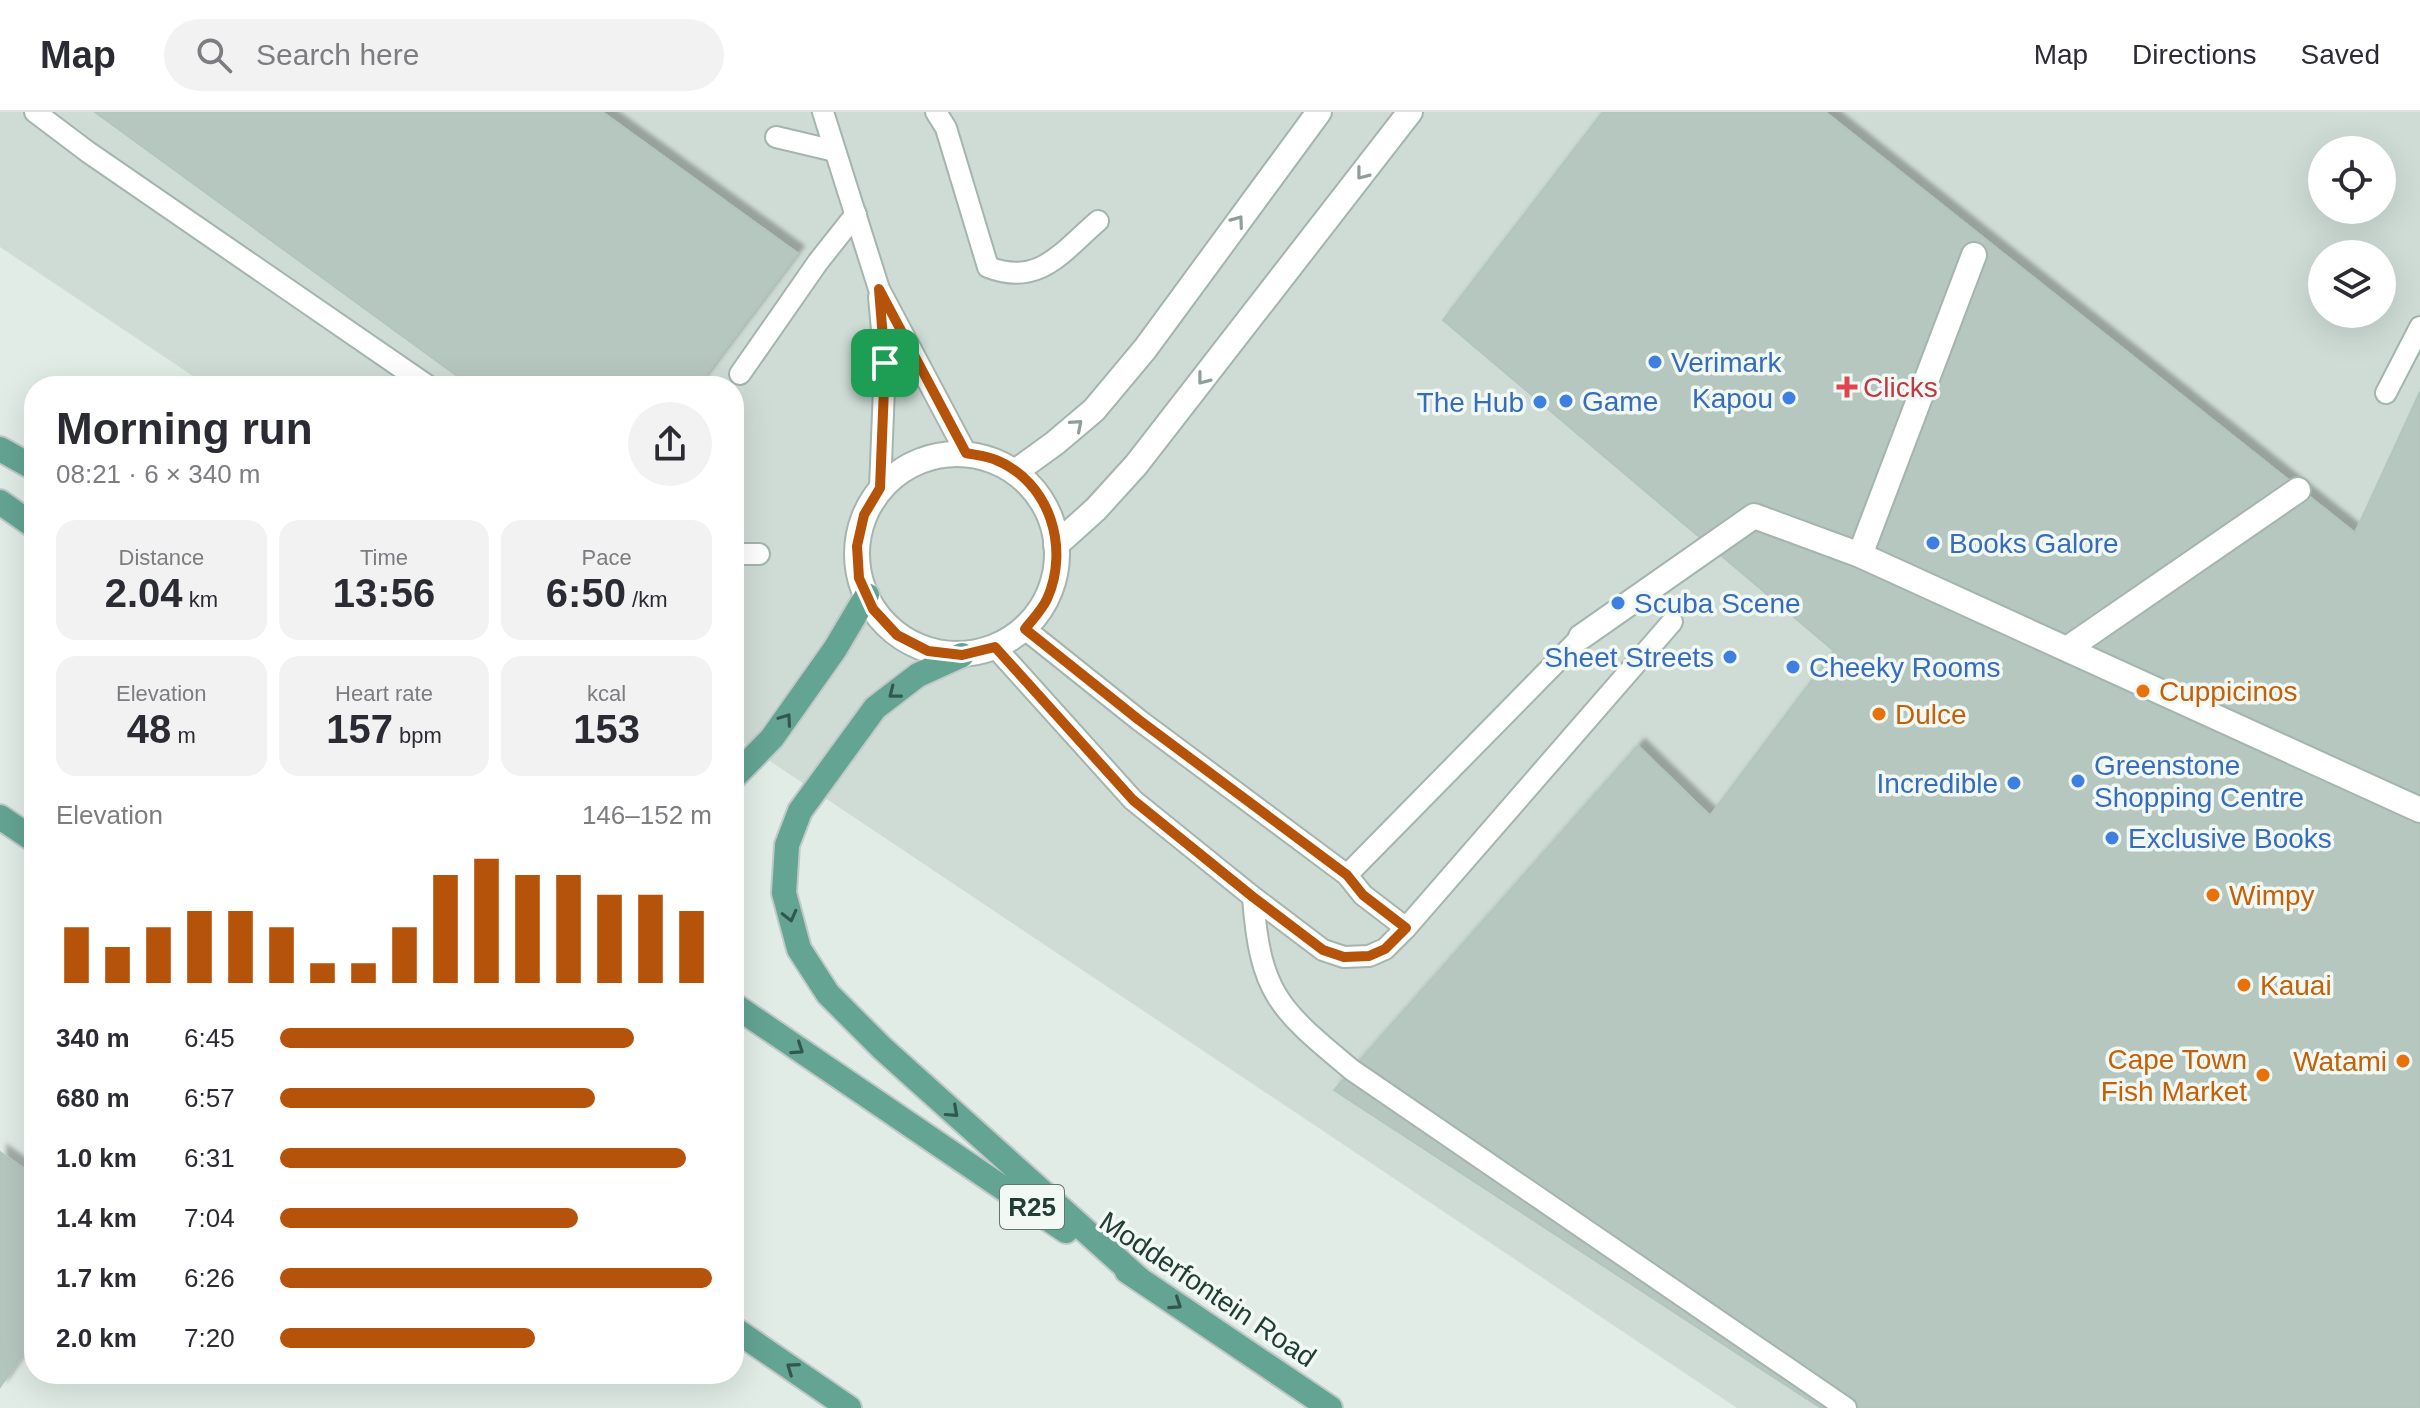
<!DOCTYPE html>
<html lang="en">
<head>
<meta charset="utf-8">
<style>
  :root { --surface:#fff; --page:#f2f2f3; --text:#2b2b33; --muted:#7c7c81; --line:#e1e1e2; --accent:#b45309 }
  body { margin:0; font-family:Arial,sans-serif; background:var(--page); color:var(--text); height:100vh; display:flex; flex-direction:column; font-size:30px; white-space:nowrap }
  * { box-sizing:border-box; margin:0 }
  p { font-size:26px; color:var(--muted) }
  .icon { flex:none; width:44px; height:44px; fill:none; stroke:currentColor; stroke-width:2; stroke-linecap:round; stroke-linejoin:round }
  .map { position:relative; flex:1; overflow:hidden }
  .drawer { position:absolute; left:24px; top:264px; width:720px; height:1008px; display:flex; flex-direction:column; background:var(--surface); border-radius:32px; box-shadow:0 8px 32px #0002 }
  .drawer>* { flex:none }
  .fabs { position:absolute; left:2308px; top:24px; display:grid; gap:16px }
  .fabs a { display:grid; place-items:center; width:88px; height:88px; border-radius:50%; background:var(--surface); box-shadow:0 8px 32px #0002; font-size:40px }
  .pin { position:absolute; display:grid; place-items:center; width:68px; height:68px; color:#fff; margin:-34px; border-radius:16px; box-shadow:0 4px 12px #0006 }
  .round { display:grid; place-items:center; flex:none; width:84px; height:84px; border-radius:42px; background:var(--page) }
  .head { display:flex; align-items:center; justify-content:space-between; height:136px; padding:0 32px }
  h1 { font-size:44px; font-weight:800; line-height:60px }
  .stats { display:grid; grid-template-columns:repeat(3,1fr); gap:12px; height:136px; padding:8px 32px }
  .stats div { display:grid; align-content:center; border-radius:20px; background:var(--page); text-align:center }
  .stats b { font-size:40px; font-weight:800 }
  .stats small { font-size:22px; font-weight:400 }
  .stats p { font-size:22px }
  .chart { height:224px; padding:16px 32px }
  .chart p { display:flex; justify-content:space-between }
  .chart svg { width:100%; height:144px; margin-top:8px; stroke:var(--accent); stroke-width:6 }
  ul { padding:0 32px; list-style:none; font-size:26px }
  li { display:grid; grid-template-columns:128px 96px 1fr; align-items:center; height:60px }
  li i { height:20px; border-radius:10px; background:var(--accent) }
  header { display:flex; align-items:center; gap:48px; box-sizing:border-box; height:112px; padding:0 40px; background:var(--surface); border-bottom:2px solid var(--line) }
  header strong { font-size:38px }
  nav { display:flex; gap:44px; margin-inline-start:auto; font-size:28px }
  .search { width:560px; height:72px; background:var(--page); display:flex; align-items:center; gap:20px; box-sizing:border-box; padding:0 28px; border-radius:44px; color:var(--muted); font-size:30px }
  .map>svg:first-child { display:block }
  .built { fill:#cfdcd6; fill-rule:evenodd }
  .building { fill:#b6c7c0; stroke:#b3c6be; stroke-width:2; filter:url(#shadow) }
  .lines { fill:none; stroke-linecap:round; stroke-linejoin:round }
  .service-casing { stroke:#a4b4ae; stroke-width:24 }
  .pedestrian-casing { stroke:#a4b4ae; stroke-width:28 }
  .tertiary-casing { stroke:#a4b4ae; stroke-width:28 }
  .primary-casing { stroke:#c1c9c7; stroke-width:28 }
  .service { stroke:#fff; stroke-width:20 }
  .pedestrian { stroke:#fff; stroke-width:24 }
  .tertiary { stroke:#fff; stroke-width:24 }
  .primary { stroke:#64a493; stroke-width:24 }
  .oneway { stroke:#909e9a }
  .oneway2 { stroke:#32584d }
  .route-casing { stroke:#fff; stroke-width:16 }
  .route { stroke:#b45309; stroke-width:10 }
  .shop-dot { fill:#3f7fe0; stroke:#f2f9f5; stroke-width:3 }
  .health-dot { fill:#e0444e; stroke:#f2f9f5; stroke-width:3 }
  .food-dot { fill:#e8710a; stroke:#f2f9f5; stroke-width:3 }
  .labels { text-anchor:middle; stroke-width:7; stroke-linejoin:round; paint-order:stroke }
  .shield { fill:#f2f9f5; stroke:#60766f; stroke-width:2 }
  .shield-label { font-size:26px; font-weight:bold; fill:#213e36 }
  .shop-label { font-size:28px; fill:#366cbe; stroke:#f2f9f5; text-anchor:start }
  .health-label { font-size:28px; fill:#be3a42; stroke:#f2f9f5; text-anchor:start }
  .food-label { font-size:28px; fill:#c56008; stroke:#f2f9f5; text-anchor:start }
  .street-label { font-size:28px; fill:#213e36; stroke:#f2f9f5 }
</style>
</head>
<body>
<header>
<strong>Map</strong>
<div class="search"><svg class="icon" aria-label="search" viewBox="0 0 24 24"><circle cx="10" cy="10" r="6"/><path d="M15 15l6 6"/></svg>Search here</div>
<nav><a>Map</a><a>Directions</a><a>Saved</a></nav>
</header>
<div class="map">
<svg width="2420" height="1296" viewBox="0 0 2420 1296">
  <defs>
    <filter id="shadow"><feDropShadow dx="7" dy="-7" stdDeviation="2" flood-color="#0004"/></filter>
  </defs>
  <rect width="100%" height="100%" fill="#e1ece7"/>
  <!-- built -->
  <path class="built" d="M0,0H2420V1296H1737L734,625V274H208L0,135ZM2322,38H2382V98H2322ZM2322,142H2382V202H2322Z"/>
  <!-- building -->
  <g class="building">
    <polygon points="95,0 602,0 797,141 697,274 471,274"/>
    <polygon points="1603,0 1825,0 2355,421 2420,280 2420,1296 1821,1296 1334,978 1638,634 1710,704 1834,539 1443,208"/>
    <polygon points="0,1040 34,1064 34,1226 0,1275"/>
  </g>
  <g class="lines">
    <!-- service casing -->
    <g class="service-casing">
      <g id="service">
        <polyline points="35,0 88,40 428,274"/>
        <polyline points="823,0 879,177 966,341"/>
        <path d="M936,0L946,16L988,155C1039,175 1062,140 1098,109"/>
        <polyline points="776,25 835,39"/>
        <polyline points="879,185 885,251 880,376"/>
        <polyline points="740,262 818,150 856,102"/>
        <polyline points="2386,281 2420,215"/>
        <polyline points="734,442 759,442"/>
        <polyline points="1025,517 1139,608 1347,763 1363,783 1406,816"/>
        <polyline points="995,535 1133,688 1253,785 1323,838 1344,845 1369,844 1385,837 1406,816 1672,510"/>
        <polyline points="1347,763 1581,525"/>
        <path d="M1253,785C1260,883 1280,898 1352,958L1846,1296"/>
      </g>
    </g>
    <!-- pedestrian casing -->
    <g class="pedestrian-casing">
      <g id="pedestrian">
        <polyline points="1860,443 1974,143"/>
        <polyline points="1581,525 1754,404 1860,443 2420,698"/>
        <polyline points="2067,537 2298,378"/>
      </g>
    </g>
    <!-- tertiary casing -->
    <g class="tertiary-casing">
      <g id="tertiary">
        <circle cx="957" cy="442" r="100"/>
        <polyline points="1015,360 1055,331 1094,298 1145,237 1319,0"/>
        <polyline points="1056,433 1096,397 1136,353 1410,0"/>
      </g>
    </g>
    <!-- primary casing -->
    <g class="primary-casing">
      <g id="primary">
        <polyline points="0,337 34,356"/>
        <polyline points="0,390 34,414"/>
        <polyline points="962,543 918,563 875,596 800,699 787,733 784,781 799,837 828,882 882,936 1138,1166"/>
        <polyline points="734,665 772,626 835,537 867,483"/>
        <polyline points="0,705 34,728"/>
        <polyline points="734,893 1066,1119"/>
        <polyline points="1127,1159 1330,1296"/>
        <polyline points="734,1217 849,1296"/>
      </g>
    </g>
    <!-- service -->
    <use href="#service" class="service"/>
    <!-- pedestrian -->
    <use href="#pedestrian" class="pedestrian"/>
    <!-- tertiary -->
    <use href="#tertiary" class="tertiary"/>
    <!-- primary -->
    <use href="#primary" class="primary"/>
  </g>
  <!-- one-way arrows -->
  <defs><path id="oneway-chevron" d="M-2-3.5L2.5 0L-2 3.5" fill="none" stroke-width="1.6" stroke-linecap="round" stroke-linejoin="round" transform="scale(2)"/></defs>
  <g class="oneway">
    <use href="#oneway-chevron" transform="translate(1362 62) rotate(128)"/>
    <use href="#oneway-chevron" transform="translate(1238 109) rotate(-54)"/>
    <use href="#oneway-chevron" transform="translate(1203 267) rotate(128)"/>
    <use href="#oneway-chevron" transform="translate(1077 313) rotate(-41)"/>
  </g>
  <g class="oneway2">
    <use href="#oneway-chevron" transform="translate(894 581) rotate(142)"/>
    <use href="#oneway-chevron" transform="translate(786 607) rotate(-55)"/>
    <use href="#oneway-chevron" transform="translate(790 804) rotate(76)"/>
    <use href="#oneway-chevron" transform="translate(798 937) rotate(34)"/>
    <use href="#oneway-chevron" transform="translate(953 1000) rotate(42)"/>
    <use href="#oneway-chevron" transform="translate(1176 1192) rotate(34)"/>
    <use href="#oneway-chevron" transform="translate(792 1256) rotate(-145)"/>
  </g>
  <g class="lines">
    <!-- route casing -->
    <g class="route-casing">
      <path id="route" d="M879,177L966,341C975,343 987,344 996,348C1050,370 1070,436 1047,487C1042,498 1032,508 1025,517L1139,608L1347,763L1363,783L1406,816L1385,837L1369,844L1344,845L1323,838L1253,785L1133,688L995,535L962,543L928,539L897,523L873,497L859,466L857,434L864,403L880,376L885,251Z"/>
    </g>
    <!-- route -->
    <use href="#route" class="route"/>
  </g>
  <!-- markers -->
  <g class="shop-dot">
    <circle cx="1655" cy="250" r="8"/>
    <circle cx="1789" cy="286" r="8"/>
    <circle cx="1566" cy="289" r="8"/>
    <circle cx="1540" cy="290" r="8"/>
    <circle cx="1933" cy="431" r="8"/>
    <circle cx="1618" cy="491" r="8"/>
    <circle cx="1730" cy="545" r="8"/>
    <circle cx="1793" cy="555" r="8"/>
    <circle cx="2078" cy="669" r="8"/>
    <circle cx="2014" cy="671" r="8"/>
    <circle cx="2112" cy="726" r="8"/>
  </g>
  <path class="health-dot" d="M1843 263h8v8h8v8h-8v8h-8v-8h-8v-8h8z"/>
  <g class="food-dot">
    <circle cx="2143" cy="579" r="8"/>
    <circle cx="1879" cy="602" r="8"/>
    <circle cx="2213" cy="783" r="8"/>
    <circle cx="2244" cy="873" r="8"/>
    <circle cx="2403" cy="949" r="8"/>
    <circle cx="2263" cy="963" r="8"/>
  </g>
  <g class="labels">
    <!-- shield labels -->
    <rect class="shield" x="1000" y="1073" width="64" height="44" rx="6"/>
    <g class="shield-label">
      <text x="1032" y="1104">R25</text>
    </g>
    <!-- shop labels -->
    <g class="shop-label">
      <text x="1671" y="260">Verimark</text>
      <text x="1773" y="296" text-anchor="end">Kapou</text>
      <text x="1582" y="299">Game</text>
      <text x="1524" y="300" text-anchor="end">The Hub</text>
      <text x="1949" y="441">Books Galore</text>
      <text x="1634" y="501">Scuba Scene</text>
      <text x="1714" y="555" text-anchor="end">Sheet Streets</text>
      <text x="1809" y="565">Cheeky Rooms</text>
      <text x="2094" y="663">Greenstone<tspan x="2094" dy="32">Shopping Centre</tspan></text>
      <text x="1998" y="681" text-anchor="end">Incredible</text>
      <text x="2128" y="736">Exclusive Books</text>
    </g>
    <!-- health labels -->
    <g class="health-label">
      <text x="1863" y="285">Clicks</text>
    </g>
    <!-- food labels -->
    <g class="food-label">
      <text x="2159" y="589">Cuppicinos</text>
      <text x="1895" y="612">Dulce</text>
      <text x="2229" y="793">Wimpy</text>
      <text x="2260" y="883">Kauai</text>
      <text x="2247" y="957" text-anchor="end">Cape Town<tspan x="2247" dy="32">Fish Market</tspan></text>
      <text x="2387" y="959" text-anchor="end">Watami</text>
    </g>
    <!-- street labels -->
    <g class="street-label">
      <text transform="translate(1208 1177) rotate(34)" y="10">Modderfontein Road</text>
    </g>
  </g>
</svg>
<div class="fabs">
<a><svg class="icon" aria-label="locate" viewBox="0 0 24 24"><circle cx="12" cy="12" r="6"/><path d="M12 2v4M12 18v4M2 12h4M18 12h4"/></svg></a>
<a><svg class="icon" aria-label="layers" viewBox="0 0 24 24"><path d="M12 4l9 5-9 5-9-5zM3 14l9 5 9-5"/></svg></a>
</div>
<div class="pin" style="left:885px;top:251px;background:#1e9e55"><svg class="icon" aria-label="arrive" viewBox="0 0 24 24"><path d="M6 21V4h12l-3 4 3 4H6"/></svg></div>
<section class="drawer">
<div class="head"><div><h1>Morning run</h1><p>08:21 · 6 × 340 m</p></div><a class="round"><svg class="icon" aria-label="share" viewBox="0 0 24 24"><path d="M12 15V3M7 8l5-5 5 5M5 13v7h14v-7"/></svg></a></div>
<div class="stats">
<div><p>Distance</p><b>2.04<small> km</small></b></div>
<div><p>Time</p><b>13:56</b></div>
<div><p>Pace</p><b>6:50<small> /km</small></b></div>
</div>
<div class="stats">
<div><p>Elevation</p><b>48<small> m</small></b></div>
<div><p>Heart rate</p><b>157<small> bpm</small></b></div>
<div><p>kcal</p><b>153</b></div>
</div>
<div class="chart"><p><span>Elevation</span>146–152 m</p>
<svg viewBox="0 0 160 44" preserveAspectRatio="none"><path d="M5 44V27M15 44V33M25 44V27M35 44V22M45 44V22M55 44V27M65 44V38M75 44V38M85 44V27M95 44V11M105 44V6M115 44V11M125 44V11M135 44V17M145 44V17M155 44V22"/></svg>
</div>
<ul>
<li><b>340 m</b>6:45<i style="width:82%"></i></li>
<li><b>680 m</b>6:57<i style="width:73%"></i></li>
<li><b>1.0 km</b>6:31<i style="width:94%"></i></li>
<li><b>1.4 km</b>7:04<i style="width:69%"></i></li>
<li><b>1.7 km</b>6:26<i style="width:100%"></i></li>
<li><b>2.0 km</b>7:20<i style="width:59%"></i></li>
</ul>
</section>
</div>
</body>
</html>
